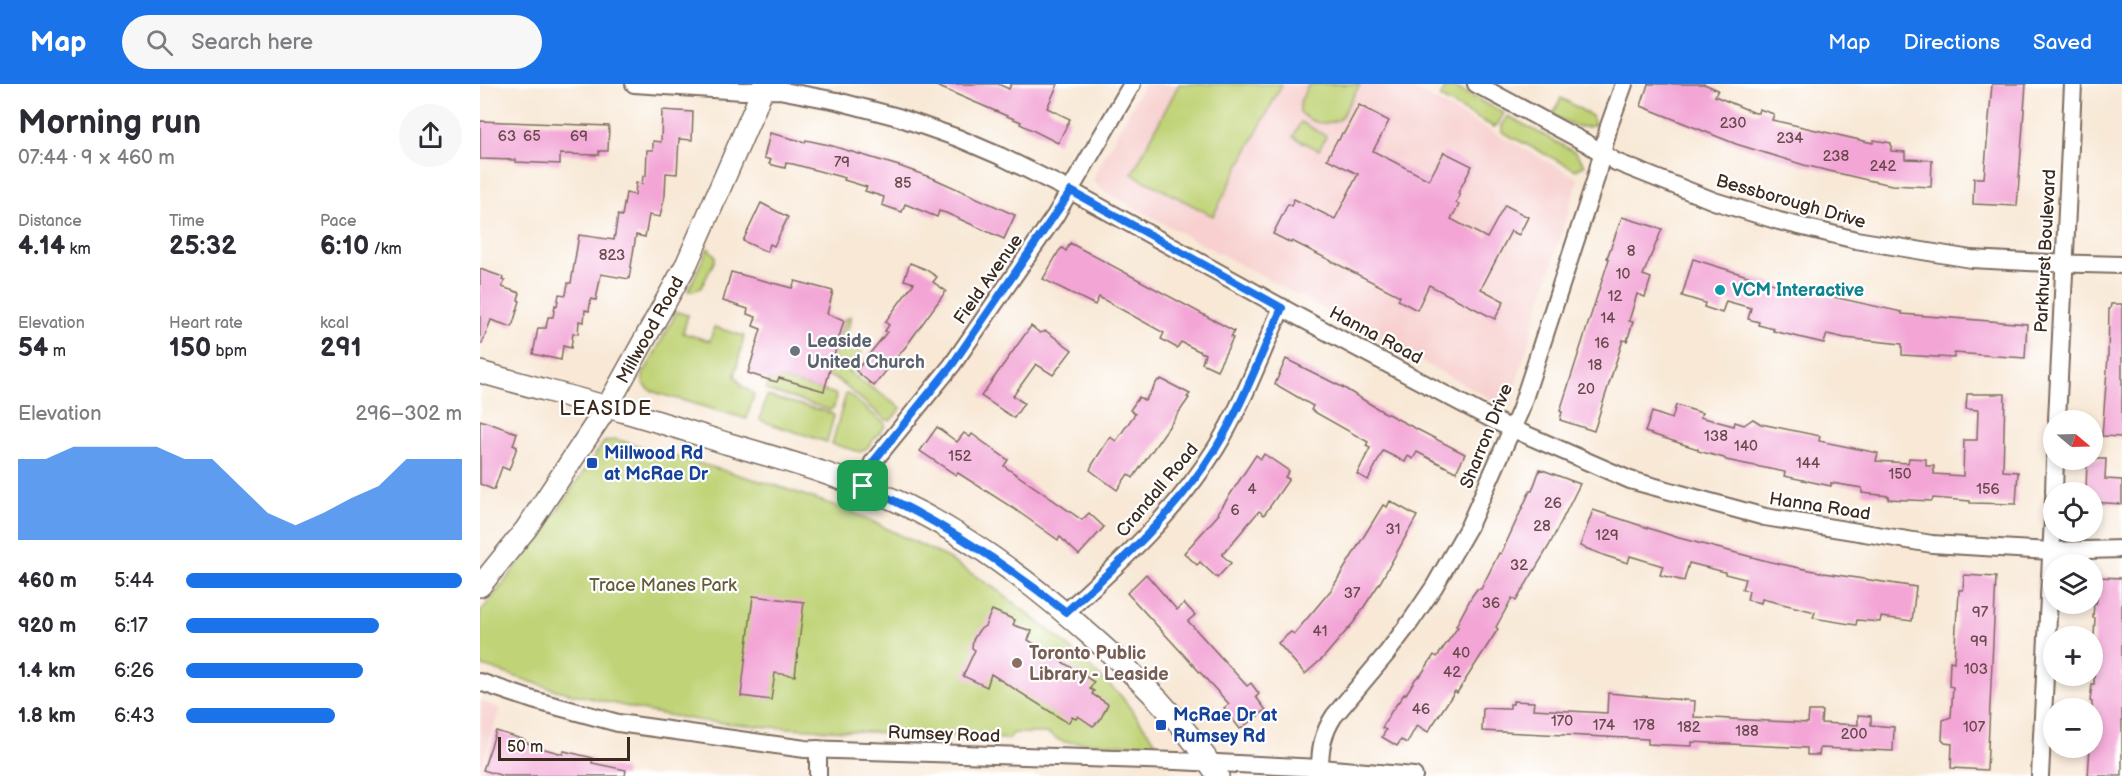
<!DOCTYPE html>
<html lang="en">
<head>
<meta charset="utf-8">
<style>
  :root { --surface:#fff; --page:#f7f7f7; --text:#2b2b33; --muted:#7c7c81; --accent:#1a73e8 }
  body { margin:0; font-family:"Balsamiq Sans",sans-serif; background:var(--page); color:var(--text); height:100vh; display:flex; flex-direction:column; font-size:22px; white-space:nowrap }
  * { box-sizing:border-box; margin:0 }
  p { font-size:20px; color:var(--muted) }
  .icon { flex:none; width:33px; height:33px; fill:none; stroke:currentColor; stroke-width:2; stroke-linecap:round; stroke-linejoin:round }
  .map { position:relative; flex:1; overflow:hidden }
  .details { display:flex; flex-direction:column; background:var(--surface); width:480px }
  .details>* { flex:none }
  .needle { width:39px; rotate:109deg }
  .fabs { position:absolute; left:1563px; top:326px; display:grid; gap:12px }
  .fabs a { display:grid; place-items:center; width:60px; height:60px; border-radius:50%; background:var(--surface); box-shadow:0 3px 9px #0003; font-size:30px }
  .scale { position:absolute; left:18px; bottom:15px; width:132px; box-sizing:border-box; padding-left:6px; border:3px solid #3b2a1e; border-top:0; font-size:16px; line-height:21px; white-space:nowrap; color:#3b2a1e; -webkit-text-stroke:4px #fff; paint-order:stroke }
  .pin { position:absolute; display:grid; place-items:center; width:51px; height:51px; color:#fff; margin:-26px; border-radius:12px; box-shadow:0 3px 9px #0006 }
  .round { display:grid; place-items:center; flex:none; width:63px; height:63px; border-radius:32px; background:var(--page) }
  .overview { display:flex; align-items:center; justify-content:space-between; height:102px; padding:0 18px }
  h1 { font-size:33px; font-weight:800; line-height:45px }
  .stats { display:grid; grid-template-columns:repeat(3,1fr); gap:9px; height:102px; padding:6px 18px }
  .stats div { display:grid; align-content:center }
  .stats b { font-size:26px; font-weight:800 }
  .stats small { font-size:16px; font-weight:400 }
  .stats p { font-size:16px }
  .chart { height:168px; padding:12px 18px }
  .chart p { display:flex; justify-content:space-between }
  .chart svg { width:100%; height:108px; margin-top:6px; fill:var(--accent); opacity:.7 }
  ul { padding:0 18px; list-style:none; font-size:20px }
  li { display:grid; grid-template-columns:96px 72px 1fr; align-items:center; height:45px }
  li i { height:15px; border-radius:8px; background:var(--accent) }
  header { display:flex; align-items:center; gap:36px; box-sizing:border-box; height:84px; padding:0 30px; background:var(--accent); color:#fff }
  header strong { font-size:28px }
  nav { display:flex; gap:33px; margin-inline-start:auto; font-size:21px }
  .search { width:420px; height:54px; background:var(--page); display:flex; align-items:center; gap:15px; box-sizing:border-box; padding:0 21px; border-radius:33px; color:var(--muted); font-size:22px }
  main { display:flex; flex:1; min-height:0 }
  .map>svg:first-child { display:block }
  .built { fill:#f7d0cf }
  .green { fill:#c0d376; stroke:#7e7e4a; stroke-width:1.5 }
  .building { fill:#f3a6d6 }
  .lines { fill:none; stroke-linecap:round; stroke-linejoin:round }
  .minor-casing { stroke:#7d6c5e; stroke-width:20 }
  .tertiary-casing { stroke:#7d6c5e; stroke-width:24 }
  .minor { stroke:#fff; stroke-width:16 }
  .tertiary { stroke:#fff; stroke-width:21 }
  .route-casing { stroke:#fff; stroke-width:12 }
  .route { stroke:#1a73e8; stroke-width:8 }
  .culture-dot { fill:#0f9aa8; stroke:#fff; stroke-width:2 }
  .worship-dot { fill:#6b7280; stroke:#fff; stroke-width:2 }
  .transit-dot { fill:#1a4fb4; stroke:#fff; stroke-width:2 }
  .education-dot { fill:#8d6e63; stroke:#fff; stroke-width:2 }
  .labels { text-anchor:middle; stroke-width:4.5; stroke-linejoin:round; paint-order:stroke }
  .number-label { font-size:15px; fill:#69494c }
  .street-label { font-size:18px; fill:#3b2a1e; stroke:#fff }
  .culture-label { font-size:18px; font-weight:bold; fill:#0d838f; stroke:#fff; text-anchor:start }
  .worship-label { font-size:18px; font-weight:bold; fill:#5b616d; stroke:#fff; text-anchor:start }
  .transit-label { font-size:18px; font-weight:bold; fill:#164399; stroke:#fff; text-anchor:start }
  .park-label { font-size:18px; fill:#635d38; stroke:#fff }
  .education-label { font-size:18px; font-weight:bold; fill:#785e54; stroke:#fff; text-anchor:start }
  .neighbourhood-label { font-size:20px; letter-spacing:1.5px; fill:#3b2a1e; stroke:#fff }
</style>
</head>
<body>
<header>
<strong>Map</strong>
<div class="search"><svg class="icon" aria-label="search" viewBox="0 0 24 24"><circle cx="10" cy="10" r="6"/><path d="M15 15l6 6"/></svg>Search here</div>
<nav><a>Map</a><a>Directions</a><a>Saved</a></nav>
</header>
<main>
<section class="details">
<div class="overview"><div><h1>Morning run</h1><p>07:44 · 9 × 460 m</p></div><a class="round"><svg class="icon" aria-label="share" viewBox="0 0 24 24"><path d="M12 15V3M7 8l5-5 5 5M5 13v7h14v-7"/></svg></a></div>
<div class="stats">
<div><p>Distance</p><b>4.14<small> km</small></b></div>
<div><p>Time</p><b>25:32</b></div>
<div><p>Pace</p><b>6:10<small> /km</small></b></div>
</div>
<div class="stats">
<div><p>Elevation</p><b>54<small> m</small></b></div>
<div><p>Heart rate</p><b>150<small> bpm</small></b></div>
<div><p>kcal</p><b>291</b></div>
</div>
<div class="chart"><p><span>Elevation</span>296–302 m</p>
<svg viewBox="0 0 160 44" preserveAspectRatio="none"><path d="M0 44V11L10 11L20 6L30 6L40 6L50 6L60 11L70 11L80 22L90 33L100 38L110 33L120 27L130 22L140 11L150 11L160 11V44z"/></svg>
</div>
<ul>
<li><b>460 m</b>5:44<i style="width:100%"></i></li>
<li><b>920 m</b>6:17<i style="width:70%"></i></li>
<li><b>1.4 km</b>6:26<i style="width:64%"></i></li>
<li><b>1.8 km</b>6:43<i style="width:54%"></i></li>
</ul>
</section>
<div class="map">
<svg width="1642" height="692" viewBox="0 0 1642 692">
  <rect width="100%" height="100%" fill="#fff"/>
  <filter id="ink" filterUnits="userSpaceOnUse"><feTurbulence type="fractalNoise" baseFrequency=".0167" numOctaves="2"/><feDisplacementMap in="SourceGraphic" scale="12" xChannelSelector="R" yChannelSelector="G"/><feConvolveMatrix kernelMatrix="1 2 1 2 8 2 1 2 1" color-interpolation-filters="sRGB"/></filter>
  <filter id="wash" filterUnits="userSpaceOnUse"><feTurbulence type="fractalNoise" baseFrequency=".008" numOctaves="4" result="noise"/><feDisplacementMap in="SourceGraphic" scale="24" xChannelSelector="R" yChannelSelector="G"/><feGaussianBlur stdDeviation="1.35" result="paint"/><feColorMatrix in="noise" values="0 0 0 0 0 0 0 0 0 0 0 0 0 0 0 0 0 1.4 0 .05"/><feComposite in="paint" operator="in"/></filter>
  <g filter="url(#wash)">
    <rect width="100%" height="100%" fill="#f8e8d5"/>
    <!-- built -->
    <g class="built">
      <polygon points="664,0 924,0 1096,93 1098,96 1034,305 1027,314 1015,317 625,108 613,97 616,88"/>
      <polygon points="0,617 20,624 0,689"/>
    </g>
    <!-- green -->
    <g class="green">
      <polygon points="699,0 802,0 733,132 652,90"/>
      <path d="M829,0H880L860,35C844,42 832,40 820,28V18Z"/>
      <polygon points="968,0 1024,29 1018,40 1014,43 960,14"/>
      <path d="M1081,14L1112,32L1115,41C1100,47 1087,38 1073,31Z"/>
      <polygon points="1028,32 1095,68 1105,81 1096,86 1022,48 1022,42"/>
      <polygon points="821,38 846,52 839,66 813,53"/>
      <polygon points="228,164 235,171 235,176 221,204 213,207 208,207"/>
      <polygon points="197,228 208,231 203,249 230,257 234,243 264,252 255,291 262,302 274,310 267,335 180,310 170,306 163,299 163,291"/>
      <polygon points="371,232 365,257 382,269 369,288 421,324 411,336 406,336 358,296 348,292 364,236"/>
      <polygon points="299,294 355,310 356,312 354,323 350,326 286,306 289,296 297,297"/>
      <polygon points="366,310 368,310 405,340 405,342 387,364 380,368 352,360"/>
      <polygon points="287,312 351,329 354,332 347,358 281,337 280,334"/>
      <polygon points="135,355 297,402 368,426 464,472 517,506 581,556 641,612 675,657 673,661 583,658 567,649 534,649 528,655 289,643 222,637 170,628 76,606 0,581 0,529 60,452 124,358"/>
    </g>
    <g id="blocks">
      <!-- building -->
      <g class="building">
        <polygon points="452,0 518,0 529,5 531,0 578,0 567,24 590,35 578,59 540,40 541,38"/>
        <polygon points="1168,0 1224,0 1238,6 1235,12 1275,29 1278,29 1279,25 1294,30 1292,36 1393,59 1394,56 1411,59 1411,67 1425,68 1425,75 1452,76 1451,103 1412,101 1387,96 1324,81 1256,60 1161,22"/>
        <polygon points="1512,0 1546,0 1537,122 1493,120 1494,94 1504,94"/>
        <polygon points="879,21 909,37 893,67 949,96 964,68 992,82 978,109 980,110 976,119 979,121 971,135 1007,154 1025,121 1048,133 1039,151 1031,147 1001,205 1024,217 1015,235 949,201 937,226 918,216 920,212 812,157 811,159 793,150 808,120 811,122 814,115 855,135 878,90 847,75 857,56 859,56 862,49 864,49"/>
        <polygon points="182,26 213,28 212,56 199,55 197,90 186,89 185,111 180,133 169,131 165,153 156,151 149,195 121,190 116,216 111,215 109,227 105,226 104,238 99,237 98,250 93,249 91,264 83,262 81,276 53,270 58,244 66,244 68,233 73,233 75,221 77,222 79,210 86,211 88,199 91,199 99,151 134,156 138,131 142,132 146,109 155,111 156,99 162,100 163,92 166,92 167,66 173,66 173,57 181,58"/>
        <polygon points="0,37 129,42 128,67 119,67 119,71 80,70 80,80 36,78 36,76 0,75"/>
        <polygon points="290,49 325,58 326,56 349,61 419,82 455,95 535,131 524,155 466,129 459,127 457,133 425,120 422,128 402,121 404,113 385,107 387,103 364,96 365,94 313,80 306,79 305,84 289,80 291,76 284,74"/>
        <polygon points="281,119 308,133 294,162 290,160 287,168 263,157"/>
        <polygon points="1142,133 1182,145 1163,191 1171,194 1165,213 1157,210 1149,237 1153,238 1147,257 1143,256 1114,347 1080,336 1082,328 1080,327 1129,175 1127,174"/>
        <polygon points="590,159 754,247 751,253 753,254 737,286 722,279 725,270 701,258 697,264 681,255 684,249 619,213 615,221 563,195 579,167 582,164 586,167"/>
        <polygon points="1213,175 1290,199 1422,228 1422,230 1547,240 1545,274 1474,269 1474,274 1422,271 1422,260 1365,254 1347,250 1344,259 1293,247 1294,245 1278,241 1279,238 1268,235 1271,224 1246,217 1242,229 1224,223 1225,219 1202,212"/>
        <polygon points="430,179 445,185 457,193 453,198 466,207 427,261 394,302 376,287 407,248 405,247 409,241 405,238 434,199 424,196"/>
        <polygon points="0,185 23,193 22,196 25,197 22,203 40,209 38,216 40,217 32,243 11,236 2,260 0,260"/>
        <polygon points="251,188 312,204 315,197 353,207 347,230 364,236 344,307 299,294 297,298 289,296 268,289 281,245 273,242 276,233 267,230 268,225 243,217"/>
        <polygon points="1631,220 1642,220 1642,353 1622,352 1628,273 1629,225 1630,225"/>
        <polygon points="551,242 560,249 566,247 592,266 573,291 556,280 533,312 544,319 534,334 501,312"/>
        <polygon points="806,275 864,304 900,326 985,370 976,388 937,368 933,375 928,372 925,378 903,367 888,396 877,390 890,364 886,362 888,358 831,326 833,322 795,300"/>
        <polygon points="681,295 710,310 707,313 709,314 653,394 648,390 637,406 610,386 612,381 630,353 636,357 655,330 650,326 659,313 665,317 678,296 680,297"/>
        <polygon points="1487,310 1525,310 1523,387 1538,388 1536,420 1490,419 1490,417 1453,414 1452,417 1408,415 1409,412 1382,409 1382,404 1351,399 1351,402 1304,392 1305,388 1246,376 1244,374 1218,367 1218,365 1165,348 1172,328 1192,335 1196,321 1222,329 1220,333 1254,342 1255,338 1264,341 1273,335 1281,340 1340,352 1339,357 1398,369 1396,377 1428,379 1429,374 1446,375 1446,382 1454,382 1454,390 1483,392 1484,356 1497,356 1498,326 1486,325"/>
        <polygon points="0,336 37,349 33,361 37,363 29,386 22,383 14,406 0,400"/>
        <polygon points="457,343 477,358 484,349 490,353 492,350 528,376 524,382 602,436 609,429 624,443 599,471 580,453 578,456 533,424 478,389 476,391 440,367"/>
        <polygon points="784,370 809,387 805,393 809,395 784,431 779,427 742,471 751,479 737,494 720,478 717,481 704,469 739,430 738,429 776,371 781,375"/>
        <polygon points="1607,375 1626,375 1625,395 1642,396 1642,420 1612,418 1612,408 1606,408"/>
        <polygon points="1060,385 1100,400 1069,462 1036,517 1032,514 1016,543 1018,545 977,609 975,607 948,648 937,641 927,659 921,656 917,662 902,653 906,646 902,644 911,628 925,609 926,610 936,594 941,591 954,571 957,573 978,543 976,542 992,512 997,505 1001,505 1019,469 1021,470 1050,407 1052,407"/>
        <polygon points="910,417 937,432 901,497 874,538 843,574 825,590 798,559 811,548 814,550 851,506 903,421 907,423"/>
        <polygon points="1113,426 1199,454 1291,478 1344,489 1436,503 1432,537 1401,533 1400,538 1377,536 1376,541 1333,534 1335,528 1319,524 1282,515 1281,519 1267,516 1269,507 1262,505 1265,495 1245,490 1245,488 1209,479 1204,497 1180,491 1183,482 1150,472 1148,479 1126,472 1100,462"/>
        <polygon points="666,490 697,526 704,519 715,531 708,537 767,602 771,599 779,610 776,613 786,626 760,645 744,624 749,620 647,509"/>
        <polygon points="1484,491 1516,493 1507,686 1471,684 1472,660 1465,659 1462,656 1463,636 1471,633 1473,603 1469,602 1470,577 1474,578 1477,526 1478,526 1479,506 1483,506"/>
        <polygon points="1617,493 1642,494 1642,692 1608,692 1610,663 1612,663 1612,618 1610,617 1612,600 1614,600 1615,569 1613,569 1615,534 1613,534 1614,519 1616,520 1617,516"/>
        <polygon points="273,512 324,518 315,592 295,589 291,616 261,612"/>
        <polygon points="512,526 535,536 533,541 552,547 548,556 614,598 610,605 614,607 612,610 628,620 620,636 613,642 598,632 596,635 592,633 588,639 511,590 507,603 483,592 495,566 492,564 493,556 499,546 505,542"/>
        <polygon points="1128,609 1215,617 1214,633 1328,639 1329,627 1342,627 1341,639 1378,641 1378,631 1391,632 1391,641 1414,643 1413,667 1340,664 1339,671 1327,671 1327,664 1212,658 1212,662 1187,661 1168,660 1168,655 1002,647 1003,624 1025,625 1030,624 1030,620 1033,620 1033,617 1054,618 1053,625 1127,629"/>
        <polygon points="16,647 45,656 44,658 57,662 57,663 83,670 84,667 113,674 112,679 146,686 145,692 23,692 3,686"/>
      </g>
    </g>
  </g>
  <g filter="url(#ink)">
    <use href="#blocks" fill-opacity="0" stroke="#7d6c5e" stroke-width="1.5"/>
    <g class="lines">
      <!-- minor casing -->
      <g class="minor-casing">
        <g id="minor">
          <polyline points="154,0 263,7 299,6 357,17 418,33 478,54 520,72 591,107 819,233 1017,338 1150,396 1285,433 1452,460 1571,467 1642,465"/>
          <polyline points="996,0 1108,60 1136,78 1234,117 1299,137 1376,156 1491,175 1568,179 1642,181"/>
          <polyline points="1577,336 1593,0"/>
          <polyline points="383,402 393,378 472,281 575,132 652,0"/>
          <polyline points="1574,408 1575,375"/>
          <path d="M586,528C641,478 697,427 736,364C763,320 781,270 802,223"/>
          <polyline points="0,598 53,616 138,639 325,665 696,677 840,684 934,692"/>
          <path d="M840,684C840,664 843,649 854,632L907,569L931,537L954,503L989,442L1040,327L1115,97L1129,42L1144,0"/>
          <polyline points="338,692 338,665"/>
          <polyline points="1560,692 1574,414"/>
        </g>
      </g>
      <!-- tertiary casing -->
      <g class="tertiary-casing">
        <g id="tertiary">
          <path d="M0,288C48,302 97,314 145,328C180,338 214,349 249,360C307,377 365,393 421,419C490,452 553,500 610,551C658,593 704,638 738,692"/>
          <path id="s1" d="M0,502L46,445L127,323L207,179L275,24L284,0"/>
        </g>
      </g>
      <!-- minor -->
      <use href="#minor" class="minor"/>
      <!-- tertiary -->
      <use href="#tertiary" class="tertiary"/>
    </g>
  </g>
  <g class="lines" filter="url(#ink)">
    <!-- route casing -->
    <g class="route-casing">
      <path id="route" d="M591,107L802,224C781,270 763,320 736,364C697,427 641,478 586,528C523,478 457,435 383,402L393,378L472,281Z"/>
    </g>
    <!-- route -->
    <use href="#route" class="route"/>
  </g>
  <!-- markers -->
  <circle class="culture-dot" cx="1240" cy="206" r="6"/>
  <circle class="worship-dot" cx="315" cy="267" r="6"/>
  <g class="transit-dot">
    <rect x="106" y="373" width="12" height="12" rx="3"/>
    <rect x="675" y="635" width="12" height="12" rx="3"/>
  </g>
  <circle class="education-dot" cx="537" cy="579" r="6"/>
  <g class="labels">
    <!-- number labels -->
    <g class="number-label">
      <text x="1253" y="44">230</text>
      <text x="27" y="57">63</text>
      <text x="52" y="57">65</text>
      <text x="99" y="57">69</text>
      <text x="1310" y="59">234</text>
      <text x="1356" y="77">238</text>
      <text x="362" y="83">79</text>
      <text x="1403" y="87">242</text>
      <text x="423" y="104">85</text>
      <text x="1151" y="172">8</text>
      <text x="132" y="176">823</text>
      <text x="1143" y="195">10</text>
      <text x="1135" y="217">12</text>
      <text x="1128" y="239">14</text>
      <text x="1122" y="264">16</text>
      <text x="1115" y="286">18</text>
      <text x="1106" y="310">20</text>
      <text x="1236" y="357">138</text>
      <text x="1266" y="367">140</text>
      <text x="480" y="377">152</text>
      <text x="1328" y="384">144</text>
      <text x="1420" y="395">150</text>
      <text x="772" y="410">4</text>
      <text x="1508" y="410">156</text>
      <text x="1073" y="424">26</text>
      <text x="755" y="431">6</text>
      <text x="1062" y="447">28</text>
      <text x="913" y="450">31</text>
      <text x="1127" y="456">129</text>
      <text x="1039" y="486">32</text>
      <text x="872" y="514">37</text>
      <text x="1011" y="524">36</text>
      <text x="1500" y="533">97</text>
      <text x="840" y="552">41</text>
      <text x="1499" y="562">99</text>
      <text x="981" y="574">40</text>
      <text x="1496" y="590">103</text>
      <text x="972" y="593">42</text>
      <text x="941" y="630">46</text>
      <text x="1082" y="642">170</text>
      <text x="1124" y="646">174</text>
      <text x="1164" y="646">178</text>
      <text x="1209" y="648">182</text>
      <text x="1494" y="648">107</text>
      <text x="1267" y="652">188</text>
      <text x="1374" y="655">200</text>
    </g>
    <!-- street labels -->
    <g class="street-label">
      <text transform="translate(1311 117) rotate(16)" y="6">Bessborough Drive</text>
      <text transform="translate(1565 167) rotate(-87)" y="6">Parkhurst Boulevard</text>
      <text transform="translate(508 195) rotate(-55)" y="6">Field Avenue</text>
      <text dy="6" stroke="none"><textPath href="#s1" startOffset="308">Millwood Road</textPath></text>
      <text transform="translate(896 251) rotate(28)" y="6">Hanna Road</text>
      <text transform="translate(1006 352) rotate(-68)" y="6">Sharron Drive</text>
      <text transform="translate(677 406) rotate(-50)" y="6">Crandall Road</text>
      <text transform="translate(1340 422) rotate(9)" y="6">Hanna Road</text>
      <text transform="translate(464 650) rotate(2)" y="6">Rumsey Road</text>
    </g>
    <!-- culture labels -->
    <g class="culture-label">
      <text x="1252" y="212">VCM Interactive</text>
    </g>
    <!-- worship labels -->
    <g class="worship-label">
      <text x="327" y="263">Leaside<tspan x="327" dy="21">United Church</tspan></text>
    </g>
    <!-- transit labels -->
    <g class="transit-label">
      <text x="124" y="375">Millwood Rd<tspan x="124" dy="21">at McRae Dr</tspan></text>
      <text x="693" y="637">McRae Dr at<tspan x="693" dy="21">Rumsey Rd</tspan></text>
    </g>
    <!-- park labels -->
    <g class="park-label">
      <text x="183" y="507">Trace Manes Park</text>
    </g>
    <!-- education labels -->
    <g class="education-label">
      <text x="549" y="575">Toronto Public<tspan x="549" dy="21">Library - Leaside</tspan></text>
    </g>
    <!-- neighbourhood labels -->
    <g class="neighbourhood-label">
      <text x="126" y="331">LEASIDE</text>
    </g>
  </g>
</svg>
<div class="fabs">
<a><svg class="needle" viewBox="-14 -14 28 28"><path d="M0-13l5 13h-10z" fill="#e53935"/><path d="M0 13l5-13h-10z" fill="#7c7c81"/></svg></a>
<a><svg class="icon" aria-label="locate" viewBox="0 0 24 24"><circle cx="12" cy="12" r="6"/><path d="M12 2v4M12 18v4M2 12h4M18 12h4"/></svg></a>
<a><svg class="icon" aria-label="layers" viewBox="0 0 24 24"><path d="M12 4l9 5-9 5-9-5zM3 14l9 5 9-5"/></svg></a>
<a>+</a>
<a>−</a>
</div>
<div class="scale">50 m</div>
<div class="pin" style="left:383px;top:402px;background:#1e9e55"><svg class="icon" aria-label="arrive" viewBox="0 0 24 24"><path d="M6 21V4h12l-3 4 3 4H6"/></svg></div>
</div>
</main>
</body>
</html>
